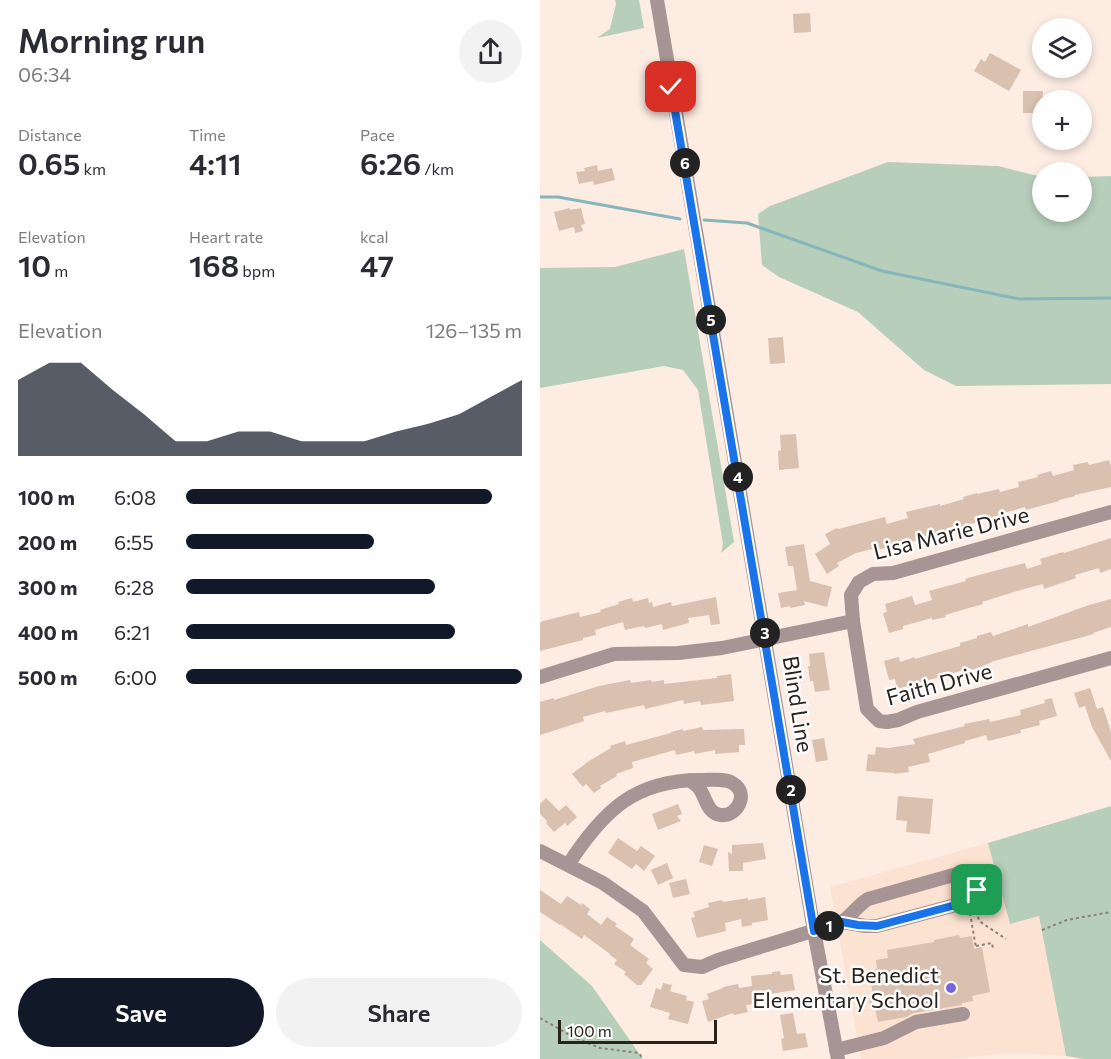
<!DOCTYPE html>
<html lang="en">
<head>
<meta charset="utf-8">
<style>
  :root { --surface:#fff; --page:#f2f2f3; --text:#2b2b33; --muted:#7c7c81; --accent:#111827 }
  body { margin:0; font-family:Commissioner,sans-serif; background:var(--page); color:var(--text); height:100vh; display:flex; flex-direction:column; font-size:22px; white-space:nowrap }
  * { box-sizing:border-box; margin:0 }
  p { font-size:20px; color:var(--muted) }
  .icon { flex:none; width:33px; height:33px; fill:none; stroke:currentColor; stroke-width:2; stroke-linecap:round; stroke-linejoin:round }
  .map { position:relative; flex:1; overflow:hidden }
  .panel { display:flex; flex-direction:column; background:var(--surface); width:540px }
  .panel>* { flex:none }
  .buttons { position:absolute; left:492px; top:18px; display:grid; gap:12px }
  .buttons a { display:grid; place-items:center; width:60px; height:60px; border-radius:50%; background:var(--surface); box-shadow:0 3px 9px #0003; font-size:30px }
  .scale { position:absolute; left:18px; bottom:15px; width:159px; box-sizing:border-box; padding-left:6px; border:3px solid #2b221b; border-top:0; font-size:16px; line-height:21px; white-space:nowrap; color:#2b221b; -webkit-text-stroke:4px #fdfdfd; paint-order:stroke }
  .pin { position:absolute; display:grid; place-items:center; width:51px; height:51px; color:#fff; margin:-26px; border-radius:12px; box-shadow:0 3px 9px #0006 }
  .km { position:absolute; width:30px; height:30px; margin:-15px; border-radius:50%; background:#222; color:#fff; font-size:16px; line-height:30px; text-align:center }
  .round { display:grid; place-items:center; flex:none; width:63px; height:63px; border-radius:32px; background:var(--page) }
  .overview { display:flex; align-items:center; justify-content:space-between; height:102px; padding:0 18px }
  h1 { font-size:33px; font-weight:600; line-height:45px }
  .stats { display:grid; grid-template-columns:repeat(3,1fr); gap:9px; height:102px; padding:6px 18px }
  .stats div { display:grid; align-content:center }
  .stats b { font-size:30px; font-weight:600 }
  .stats small { font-size:16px; font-weight:400 }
  .stats p { font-size:16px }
  .chart { height:168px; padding:12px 18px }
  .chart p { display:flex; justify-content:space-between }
  .chart svg { width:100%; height:108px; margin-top:6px; fill:var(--accent); opacity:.7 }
  .cta { display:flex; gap:12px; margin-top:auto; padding:12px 18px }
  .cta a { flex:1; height:69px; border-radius:36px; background:var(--accent); color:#fff; font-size:24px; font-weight:600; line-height:69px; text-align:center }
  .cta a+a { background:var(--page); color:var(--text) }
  ul { padding:0 18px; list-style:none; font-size:20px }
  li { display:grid; grid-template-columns:96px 72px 1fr; align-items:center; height:45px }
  li i { height:15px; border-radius:8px; background:var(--accent) }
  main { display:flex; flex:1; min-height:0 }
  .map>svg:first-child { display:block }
  .built { fill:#fce2d0 }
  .green { fill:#b7ceba }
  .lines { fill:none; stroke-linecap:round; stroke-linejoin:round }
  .stream { stroke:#86b5bb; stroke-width:3 }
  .building { fill:#d9c0af }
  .path { stroke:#8c8077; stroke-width:2; stroke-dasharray:3 3; stroke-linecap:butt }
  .minor { stroke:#a79495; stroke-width:14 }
  .route-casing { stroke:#fff; stroke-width:12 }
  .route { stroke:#1a73e8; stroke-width:8 }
  .poi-dot { fill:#7864df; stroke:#fdfdfd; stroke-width:2 }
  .labels { text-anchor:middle; stroke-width:5; stroke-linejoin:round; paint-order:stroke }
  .street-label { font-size:22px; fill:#2b221b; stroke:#fdfdfd }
  .poi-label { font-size:22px; fill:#2b221b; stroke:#fdfdfd; text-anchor:end }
</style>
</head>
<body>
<main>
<section class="panel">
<div class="overview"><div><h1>Morning run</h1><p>06:34</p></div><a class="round"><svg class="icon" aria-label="share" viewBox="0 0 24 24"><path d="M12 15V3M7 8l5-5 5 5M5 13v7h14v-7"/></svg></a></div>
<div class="stats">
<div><p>Distance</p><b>0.65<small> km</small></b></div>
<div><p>Time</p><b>4:11</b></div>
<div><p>Pace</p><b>6:26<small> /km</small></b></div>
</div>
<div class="stats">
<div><p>Elevation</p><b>10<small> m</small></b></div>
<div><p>Heart rate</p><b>168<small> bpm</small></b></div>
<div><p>kcal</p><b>47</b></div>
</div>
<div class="chart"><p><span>Elevation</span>126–135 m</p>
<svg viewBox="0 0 160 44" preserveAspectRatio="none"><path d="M0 44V13L10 6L20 6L30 17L40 27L50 38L60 38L70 34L80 34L90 38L100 38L110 38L120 34L130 31L140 27L150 20L160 13V44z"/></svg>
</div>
<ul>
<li><b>100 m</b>6:08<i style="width:91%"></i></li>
<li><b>200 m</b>6:55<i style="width:56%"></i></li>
<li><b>300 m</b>6:28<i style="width:74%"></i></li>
<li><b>400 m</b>6:21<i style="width:80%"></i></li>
<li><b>500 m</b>6:00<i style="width:100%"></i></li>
</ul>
<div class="cta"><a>Save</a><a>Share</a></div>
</section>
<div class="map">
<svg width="571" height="1059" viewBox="0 0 571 1059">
  <rect width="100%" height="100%" fill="#fcece2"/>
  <!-- built -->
  <polygon class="built" points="448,843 470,923 499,916 526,1056 488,1054 464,1054 409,1059 321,1059 290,887"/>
  <!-- green -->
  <g class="green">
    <polygon points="75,0 99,0 104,28 57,38 70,29 76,4"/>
    <polygon points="348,162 458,166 502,177 502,212 542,212 542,177 571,176 571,384 416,386 384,370 318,312 239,277 222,265 218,214 230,206"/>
    <polygon points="144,249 194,542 181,553 183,544 158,390 143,370 124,366 0,388 0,268 75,267"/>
    <polygon points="571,806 571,1059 544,1059 526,1056 499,916 470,924 448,843"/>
    <polygon points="0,940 52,986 103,1059 0,1059"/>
  </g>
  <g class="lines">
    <!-- stream -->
    <g class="stream">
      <polyline points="0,197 18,197 140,219"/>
      <polyline points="164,220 207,223 342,271 479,299 571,298"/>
    </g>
  </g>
  <!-- building -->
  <g class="building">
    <polygon points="270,13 271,32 254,33 253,14"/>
    <polygon points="450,53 481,70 469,91 434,71 441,59 445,62"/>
    <polygon points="483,91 503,91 502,113 483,113"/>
    <polygon points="57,165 58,171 72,168 75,180 54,185 53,181 39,184 36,172 45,171 44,168"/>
    <polygon points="30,208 30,210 41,208 45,224 41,225 43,231 35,233 34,227 19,231 14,212"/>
    <polygon points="243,337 245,363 230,364 228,338"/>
    <polygon points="256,434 259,468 239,470 238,451 241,450 240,435"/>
    <polygon points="569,460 571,467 571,487 535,495 535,496 519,500 519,501 486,510 485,507 460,514 460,516 383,537 384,538 361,545 336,550 336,548 316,553 297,563 299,566 287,574 275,554 290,544 285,534 297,528 298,529 345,517 347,524 368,518 366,512 400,504 400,506 424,499 423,497 437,493 437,494 459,489 460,492 479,487 478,482 498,477 497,475 511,471 513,476 534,470 533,465 548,462 549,465"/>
    <polygon points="571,538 571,569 560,573 559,568 535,575 536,578 504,589 503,584 484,589 442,602 443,604 405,615 406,617 392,620 392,618 363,626 363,629 349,633 343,613 347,612 345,604 372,596 375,605 392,600 389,591 426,581 425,579 435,576 485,563 487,569 502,564 500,559 523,552 524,553"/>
    <polygon points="264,544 270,581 292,587 287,607 264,601 265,605 250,608 250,606 241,608 238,593 257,590 253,566 248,566 245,547"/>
    <polygon points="176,597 180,624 171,625 169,615 148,618 149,623 123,630 122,624 105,628 104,626 85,630 83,622 55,630 56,635 43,638 43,640 0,651 0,623 3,621 39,612 40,617 61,612 60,610 79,604 78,602 92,598 93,602 108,598 109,603 112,602 113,607 131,602 132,606"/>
    <polygon points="571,599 571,627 553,633 554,634 454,661 441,667 431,670 431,668 357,689 355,679 349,680 344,661 359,657 360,662 375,657 375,659 420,646 420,643 437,638 437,636 451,632 453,636 488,624 488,627 549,605"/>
    <polygon points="284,652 290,690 275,692 273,681 270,681 268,666 270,666 269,654"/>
    <polygon points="191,674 194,701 161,705 160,701 144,704 143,700 105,709 104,705 66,713 65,711 43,717 44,721 0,735 0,702 14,698 14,700 59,686 90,680 91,683 111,680 112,682 124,680 124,684 177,678 177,676"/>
    <polygon points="550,688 557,709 563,707 571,732 571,761 552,727 545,706 539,708 534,693"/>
    <polygon points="512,698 517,716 499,721 500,725 480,730 481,733 448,741 446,735 425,741 425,743 388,754 390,762 368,767 369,772 354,774 354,773 326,771 328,754 335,755 336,747 349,748 375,744 373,739 425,726 424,724 449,719 450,722 481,715 480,710 505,703 504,700"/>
    <polygon points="162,727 163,730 204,729 205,745 199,745 199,752 175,754 175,750 155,754 154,751 136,755 135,750 92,762 93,768 76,774 77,776 60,786 61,788 54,793 46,784 43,787 32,774 49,761 71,748 70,746 85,741 86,745 131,733 131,732 143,729 143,731"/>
    <polygon points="284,738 288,760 276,762 272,740"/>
    <polygon points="358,796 393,799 390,834 366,832 367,821 356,820"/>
    <polygon points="6,798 19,811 26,805 37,817 27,826 25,823 14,832 6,823 7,821 0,814 0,804"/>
    <polygon points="138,804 142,814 137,816 141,821 118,830 112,814"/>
    <polygon points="78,838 97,851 101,846 115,856 104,871 96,864 92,869 68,853"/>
    <polygon points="223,843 226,859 203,863 203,871 189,871 188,852 192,854 192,845"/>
    <polygon points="164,845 178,849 172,866 159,862"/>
    <polygon points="127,863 133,878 118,885 111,870"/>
    <polygon points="146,879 150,894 133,898 129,883"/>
    <polygon points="0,890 21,904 27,896 41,905 42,903 50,909 47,914 61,925 67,917 77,924 75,926 94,939 90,945 109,959 106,963 113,969 101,985 97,985 84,974 86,972 74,964 77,960 70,955 70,954 44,935 42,939 20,924 20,925 0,912"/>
    <polygon points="225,897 228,920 212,923 212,925 202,927 201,919 185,923 186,931 157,938 151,918 155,917 153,912 169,907 168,903 182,900 183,902 208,898 208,900"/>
    <polygon points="419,935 420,938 432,936 434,949 442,947 450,992 432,996 433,1001 422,1003 422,1005 374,1013 366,1017 338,1022 334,1003 330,1004 329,996 333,995 329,971 337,969 336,960 348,958 347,950 394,942 394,940"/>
    <polygon points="240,971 241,975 252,974 255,990 224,995 225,1003 206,1005 208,1012 194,1015 193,1013 168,1022 162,1001 169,999 167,994 183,988 183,987 198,984 199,988 212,986 211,976 232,974 232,972"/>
    <polygon points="123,983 132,985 130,991 147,996 146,1000 154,1002 148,1024 128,1019 130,1013 110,1007 116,988 121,990"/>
    <polygon points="253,1013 257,1034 265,1033 268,1047 243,1051 241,1039 244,1038 240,1015"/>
  </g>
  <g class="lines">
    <!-- path -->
    <g class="path">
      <polyline points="436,911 439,920 442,923 466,939"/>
      <polyline points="430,913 436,948"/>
      <polyline points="502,930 527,920 571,912"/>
      <polyline points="436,946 452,943 453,949"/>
      <polyline points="0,1018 33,1037 60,1048 99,1053 103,1059"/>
    </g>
    <!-- minor -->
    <g class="minor">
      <polyline points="117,0 274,931 298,1059"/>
      <polyline points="571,512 353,573 333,574 319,582 311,595 313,621 327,709 339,721 347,722 358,720 377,712 571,658"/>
      <polyline points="0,677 74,654 138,653 182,648 313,621"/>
      <path d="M0,851L63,883L103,911L144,965L162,967L178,960L302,922C312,915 318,905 328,899L424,872C433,875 442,885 436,895C433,899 427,901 423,903L337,926H326L302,922"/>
      <path d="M28,865C63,811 95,779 163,780C173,780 186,778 194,784C209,794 197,817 181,815C167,814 166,797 159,788C157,785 152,782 149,780"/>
      <polyline points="296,1050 344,1038 376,1022 423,1014"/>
    </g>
  </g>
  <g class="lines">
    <!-- route casing -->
    <g class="route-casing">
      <polyline id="route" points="131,87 274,931 302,922 318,925 337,926 423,903 435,896 437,890"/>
    </g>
    <!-- route -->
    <use href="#route" class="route"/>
  </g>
  <!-- markers -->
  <circle class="poi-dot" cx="411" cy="988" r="6"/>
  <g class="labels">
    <!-- street labels -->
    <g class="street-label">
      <text transform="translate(411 533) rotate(-14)" y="8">Lisa Marie Drive</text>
      <text transform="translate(399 684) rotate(-15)" y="8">Faith Drive</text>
      <text transform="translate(258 704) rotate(81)" y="8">Blind Line</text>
    </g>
    <!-- poi labels -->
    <g class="poi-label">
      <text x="399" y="983">St. Benedict<tspan x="399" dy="25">Elementary School</tspan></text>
    </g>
  </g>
</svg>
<div class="buttons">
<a><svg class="icon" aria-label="layers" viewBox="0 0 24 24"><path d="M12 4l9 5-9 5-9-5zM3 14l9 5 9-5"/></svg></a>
<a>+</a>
<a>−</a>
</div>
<div class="scale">100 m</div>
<div class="pin" style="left:437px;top:890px;background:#1e9e55"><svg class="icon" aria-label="arrive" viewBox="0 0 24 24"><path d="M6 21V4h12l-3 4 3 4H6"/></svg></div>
<div class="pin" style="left:131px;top:87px;background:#d93025"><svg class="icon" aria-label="check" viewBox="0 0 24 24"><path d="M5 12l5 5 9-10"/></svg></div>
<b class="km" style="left:289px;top:926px">1</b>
<b class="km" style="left:251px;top:790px">2</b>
<b class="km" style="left:225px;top:633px">3</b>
<b class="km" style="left:198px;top:477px">4</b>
<b class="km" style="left:171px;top:320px">5</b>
<b class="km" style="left:145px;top:163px">6</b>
</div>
</main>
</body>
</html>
